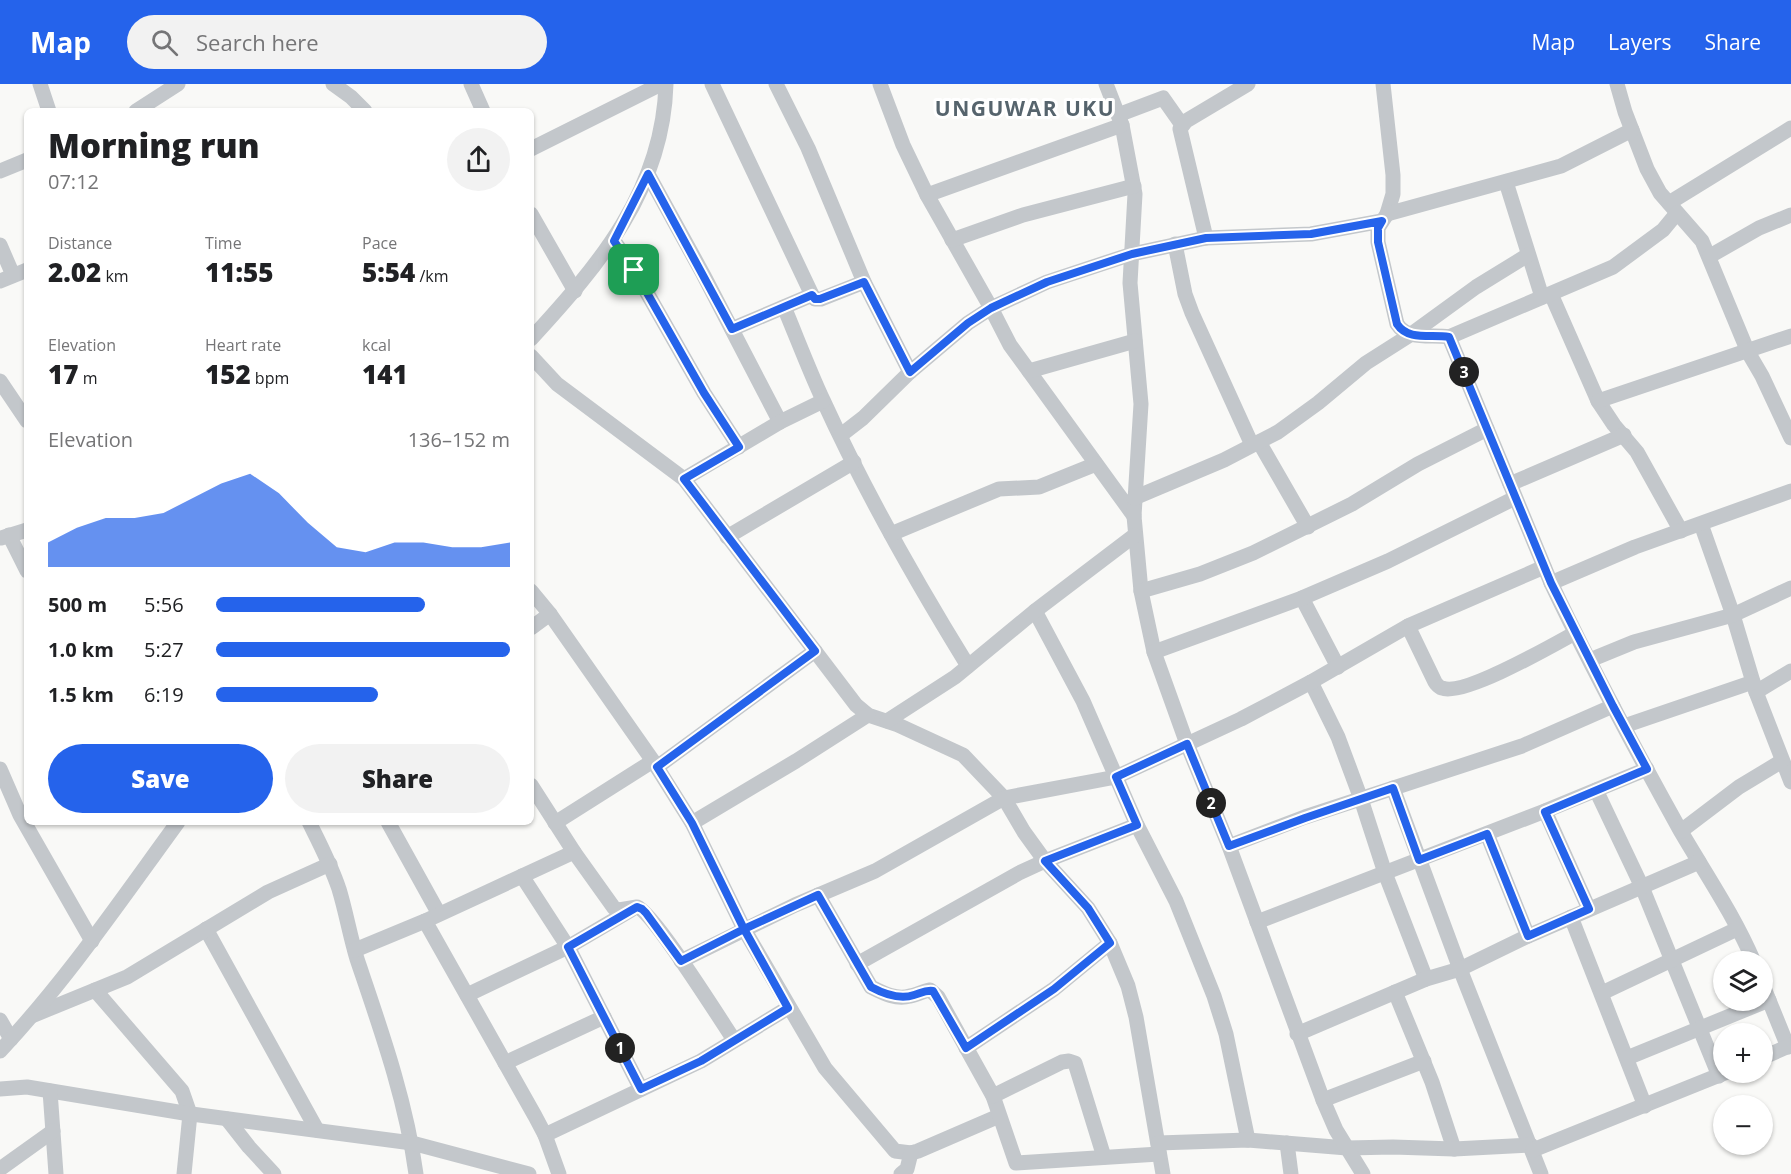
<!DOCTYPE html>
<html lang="en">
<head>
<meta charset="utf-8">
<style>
  :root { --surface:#fff; --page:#f2f2f2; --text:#202124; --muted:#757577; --accent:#2563eb }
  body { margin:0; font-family:"Open Sans",sans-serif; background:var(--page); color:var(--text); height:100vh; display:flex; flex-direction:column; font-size:22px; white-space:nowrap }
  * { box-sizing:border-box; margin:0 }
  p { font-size:20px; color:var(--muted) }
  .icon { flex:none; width:33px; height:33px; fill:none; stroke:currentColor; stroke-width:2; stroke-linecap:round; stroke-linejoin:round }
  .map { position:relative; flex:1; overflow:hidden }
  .side { position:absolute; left:24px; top:24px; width:510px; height:717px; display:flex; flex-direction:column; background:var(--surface); border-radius:9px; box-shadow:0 2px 4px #0004 }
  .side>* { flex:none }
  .buttons { position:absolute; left:1713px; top:867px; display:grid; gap:12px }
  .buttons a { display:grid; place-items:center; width:60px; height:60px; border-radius:50%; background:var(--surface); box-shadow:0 2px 4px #0004; font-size:30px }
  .pin { position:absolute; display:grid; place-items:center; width:51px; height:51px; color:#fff; margin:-26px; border-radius:12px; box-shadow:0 3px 9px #0006 }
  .km { position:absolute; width:30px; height:30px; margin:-15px; border-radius:50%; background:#222; color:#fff; font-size:16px; line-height:30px; text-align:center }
  .round { display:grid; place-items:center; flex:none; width:63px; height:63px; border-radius:32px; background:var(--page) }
  .summary { display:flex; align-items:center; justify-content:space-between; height:102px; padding:0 24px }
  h1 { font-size:33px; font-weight:800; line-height:45px }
  .figures { display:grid; grid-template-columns:repeat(3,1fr); gap:9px; height:102px; padding:6px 24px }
  .figures div { display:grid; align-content:center }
  .figures b { font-size:26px; font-weight:800 }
  .figures small { font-size:16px; font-weight:400 }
  .figures p { font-size:16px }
  .chart { height:168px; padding:12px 24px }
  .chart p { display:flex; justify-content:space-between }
  .chart svg { width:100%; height:108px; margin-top:6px; fill:var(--accent); opacity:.7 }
  .button { display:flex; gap:12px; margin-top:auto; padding:12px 24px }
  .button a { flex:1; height:69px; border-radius:36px; background:var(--accent); color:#fff; font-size:24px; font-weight:800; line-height:69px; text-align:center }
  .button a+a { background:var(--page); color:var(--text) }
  ul { padding:0 24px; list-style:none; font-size:20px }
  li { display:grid; grid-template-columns:96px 72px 1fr; align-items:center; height:45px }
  li i { height:15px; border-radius:8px; background:var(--accent) }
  header { display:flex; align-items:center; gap:36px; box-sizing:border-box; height:84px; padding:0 30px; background:var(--accent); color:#fff }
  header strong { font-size:28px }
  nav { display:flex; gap:33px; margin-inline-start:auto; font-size:21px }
  .search { width:420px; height:54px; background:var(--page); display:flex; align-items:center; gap:15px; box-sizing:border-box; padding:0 21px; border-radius:33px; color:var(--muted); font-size:22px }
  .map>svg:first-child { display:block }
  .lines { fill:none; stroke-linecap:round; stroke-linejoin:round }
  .street { stroke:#c3c7cb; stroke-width:15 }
  .route-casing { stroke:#fff; stroke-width:12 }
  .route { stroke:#2563eb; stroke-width:8 }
  .labels { text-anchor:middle; stroke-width:6; stroke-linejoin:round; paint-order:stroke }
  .district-label { font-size:21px; font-weight:bold; letter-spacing:1.5px; fill:#56646d; stroke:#fff }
</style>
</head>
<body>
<header>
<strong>Map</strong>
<div class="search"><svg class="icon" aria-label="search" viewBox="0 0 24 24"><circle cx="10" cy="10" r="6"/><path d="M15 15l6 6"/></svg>Search here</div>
<nav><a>Map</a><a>Layers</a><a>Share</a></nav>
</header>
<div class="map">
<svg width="1791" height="1090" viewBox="0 0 1791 1090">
  <rect width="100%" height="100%" fill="#f9f9f7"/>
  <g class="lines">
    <!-- street -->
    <g class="street">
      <polyline points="40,0 49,27"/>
      <polyline points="333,0 351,13 365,27"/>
      <polyline points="471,0 483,27"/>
      <polyline points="712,0 812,211 815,215 821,215 864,198"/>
      <polyline points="776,0 808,64 864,198 910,288"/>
      <polyline points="880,0 903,61 927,111 991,224 1010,261 1134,432"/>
      <polyline points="1106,0 1122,41 1135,110 1130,199 1141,320 1134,432 1141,507 1154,568"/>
      <path d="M1383,0L1393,91V110L1387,130L1378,144V158L1397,240C1408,257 1431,250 1449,253L1551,499C1591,583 1635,665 1680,746C1705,789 1734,831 1754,878"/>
      <polyline points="1617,0 1625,28 1647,85 1660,109 1702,157 1748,268 1762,292 1791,354"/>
      <polyline points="136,27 178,0"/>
      <polyline points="1118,31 1163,14 1182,41"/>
      <polyline points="531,65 661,0"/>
      <polyline points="0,87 27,76"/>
      <polyline points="648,90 703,190 780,338"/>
      <polyline points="1506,98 1542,213"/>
      <polyline points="927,111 1122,41"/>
      <polyline points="1669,119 1791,44"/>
      <polyline points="531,130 575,207"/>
      <polyline points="1387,130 1561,82 1632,46"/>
      <polyline points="1206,154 1180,45 1186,37 1248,0"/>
      <polyline points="952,156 1023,131 1134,102"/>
      <polyline points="614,157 634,186 704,309 739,363"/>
      <polyline points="1175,160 1185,210 1192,229 1252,361"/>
      <polyline points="0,161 13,191"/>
      <polyline points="1710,172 1759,144 1791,131"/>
      <polyline points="0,197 27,186"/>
      <polyline points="1551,210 1598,317 1614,341 1637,368 1681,447"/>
      <path d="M784,223C797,254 809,286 823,316C865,408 915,496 968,582"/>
      <polyline points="732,245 812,211"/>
      <polyline points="1449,253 1613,183 1663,146 1677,129"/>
      <path d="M531,255C599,181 663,106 666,0"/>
      <polyline points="531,272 557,300 684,395 856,621 868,631 898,641 963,671 1004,714 1024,748 1045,777 1088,824 1110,859 1128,902 1136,933 1163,1090"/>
      <polyline points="1029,287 1135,257"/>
      <polyline points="0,297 27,337"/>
      <polyline points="1598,317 1791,252"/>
      <polyline points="841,351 863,334 910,288 968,239 991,224 1047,198 1132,170 1206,154 1311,150 1382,137"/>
      <polyline points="1259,358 1308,443"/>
      <polyline points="684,395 780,338 823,317"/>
      <polyline points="1510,400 1624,351"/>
      <polyline points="1134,414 1224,376 1278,348 1318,319 1366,279 1410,251 1476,203 1528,171"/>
      <polyline points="1701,440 1733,531 1756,608 1791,698"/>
      <polyline points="891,450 999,405 1039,403 1096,380"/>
      <polyline points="9,451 27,487"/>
      <polyline points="727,453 854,378"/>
      <polyline points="1,454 27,446"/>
      <polyline points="1551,499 1635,463 1791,407"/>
      <polyline points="531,507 550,530 653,677 692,739 744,845 825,984 895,1067 911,1069 918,1067 999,1032"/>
      <polyline points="1141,507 1200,490 1253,469 1352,420 1418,380 1487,345"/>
      <polyline points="1302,514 1338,583"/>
      <polyline points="1035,527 1083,617 1137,741 1176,817 1214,912 1226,950 1248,1056"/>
      <path d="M1408,542L1435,598C1436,600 1440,604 1442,604C1463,613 1553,561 1575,549"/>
      <polyline points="531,544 550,530"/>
      <polyline points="1590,576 1634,558 1733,531 1791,504"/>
      <polyline points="1311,598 1338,653 1361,715 1385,789 1426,895"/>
      <polyline points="1756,608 1791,587"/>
      <polyline points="887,637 955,593 1035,527 1135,451"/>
      <polyline points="1624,642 1753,598"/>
      <polyline points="657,683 815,567"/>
      <polyline points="0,685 20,731 92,857"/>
      <path d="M531,701L574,768L614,824L619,826L637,823C653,828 720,935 734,956"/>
      <polyline points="1393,704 1460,885 1541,1090"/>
      <polyline points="1596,706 1642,803 1719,992"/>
      <polyline points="1545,727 1589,825"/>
      <path d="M309,738C320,760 331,781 339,805C346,828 350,852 357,875C381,946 406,1016 416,1090"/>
      <polyline points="388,738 439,830"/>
      <polyline points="555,739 653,677"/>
      <polyline points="692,739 796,677 868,631"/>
      <polyline points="1681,747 1739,703 1782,677"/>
      <polyline points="1487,750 1528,852"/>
      <polyline points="1229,762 1305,733 1522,662 1613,622"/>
      <polyline points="522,792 568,863 641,1005"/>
      <path d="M818,811L871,903C883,909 896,916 910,912C917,911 923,907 930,906L938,913L993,1012L1016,1079L1159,1070"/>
      <polyline points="1571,833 1645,1022"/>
      <polyline points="425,837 535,1032 545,1051 559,1090"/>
      <polyline points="1257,838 1545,727 1647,685"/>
      <polyline points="206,845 317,1046"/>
      <polyline points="355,866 425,837 574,768"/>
      <polyline points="681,877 795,821 875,787 1004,714 1116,693 1241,635 1311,598 1408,542 1544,483"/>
      <polyline points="857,880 1019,789 1045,777 1137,741"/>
      <polyline points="1762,899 1788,963"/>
      <polyline points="95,906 182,1007 190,1030 184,1090"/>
      <polyline points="1395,908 1432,998 1454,1065"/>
      <polyline points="1602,909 1737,845"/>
      <polyline points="467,911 568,863 631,826"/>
      <polyline points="34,931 127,893 268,808 330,780"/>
      <polyline points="0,936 11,955"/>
      <polyline points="1297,950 1426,895 1460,885 1528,852 1699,778"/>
      <polyline points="966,964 1054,905 1110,859"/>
      <path d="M0,967C66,897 121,816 178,738"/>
      <polyline points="1627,974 1769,916"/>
      <polyline points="1762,974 1791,961"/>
      <polyline points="505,979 604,933"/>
      <polyline points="0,1005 27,1003 184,1029 412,1059 529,1090"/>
      <polyline points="50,1007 56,1090"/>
      <polyline points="993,1012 1062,978 1069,977 1075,979 1104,1073"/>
      <polyline points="1323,1016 1424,977"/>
      <polyline points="227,1035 249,1063 274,1090"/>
      <polyline points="545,1051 701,977 788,924"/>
      <polyline points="1158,1059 1248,1056 1347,1064 1393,1063 1454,1065 1531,1061"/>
      <polyline points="1287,1059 1291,1090"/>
      <polyline points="1533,1066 1727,988"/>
      <polyline points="0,1085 53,1047"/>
      <polyline points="901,1090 907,1085 911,1069"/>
      <polyline points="1363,1090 1336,1046 1323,1016 1229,762 1187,660 1154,568 1302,514 1388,477 1515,414"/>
    </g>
  </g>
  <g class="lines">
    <!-- route casing -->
    <g class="route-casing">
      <path id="route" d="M634,186L704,309L739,363L684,395L815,567L657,683L692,739L744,845L681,877L646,829L642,825L637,823L568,863L641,1005L701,977L788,924L744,845L818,811L871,903C884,910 899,916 914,911C921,909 925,906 933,907L966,964L1054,905L1110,859L1088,824L1045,777L1137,741L1116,693L1187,660L1229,762L1305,734L1393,704L1419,776L1487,750L1528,852L1589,825L1545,728L1647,685L1613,622L1551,499L1449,253C1431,250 1408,257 1397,240L1378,158V144L1382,137L1311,150L1206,154L1132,170L1047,198L991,224L968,239L910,288L864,198L820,215H815L812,211L732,245L648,90L614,157L634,186"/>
    </g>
    <!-- route -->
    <use href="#route" class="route"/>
  </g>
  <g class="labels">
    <!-- district labels -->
    <g class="district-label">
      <text x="1025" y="32">UNGUWAR UKU</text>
    </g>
  </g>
</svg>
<div class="buttons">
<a><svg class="icon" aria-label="layers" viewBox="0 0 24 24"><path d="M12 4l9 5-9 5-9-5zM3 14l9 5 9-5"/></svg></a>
<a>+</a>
<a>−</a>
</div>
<div class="pin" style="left:634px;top:186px;background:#1e9e55"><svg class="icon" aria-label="arrive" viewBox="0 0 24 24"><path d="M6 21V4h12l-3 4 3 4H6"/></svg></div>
<b class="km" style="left:620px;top:964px">1</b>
<b class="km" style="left:1211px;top:719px">2</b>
<b class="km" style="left:1464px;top:288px">3</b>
<section class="side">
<div class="summary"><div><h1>Morning run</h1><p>07:12</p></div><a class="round"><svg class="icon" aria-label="share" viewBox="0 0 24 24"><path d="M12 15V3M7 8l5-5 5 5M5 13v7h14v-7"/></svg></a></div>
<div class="figures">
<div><p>Distance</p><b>2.02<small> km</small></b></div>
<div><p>Time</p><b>11:55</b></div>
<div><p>Pace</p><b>5:54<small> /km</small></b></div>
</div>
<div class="figures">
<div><p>Elevation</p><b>17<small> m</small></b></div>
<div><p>Heart rate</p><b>152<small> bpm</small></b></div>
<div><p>kcal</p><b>141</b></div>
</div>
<div class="chart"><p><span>Elevation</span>136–152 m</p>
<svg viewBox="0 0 160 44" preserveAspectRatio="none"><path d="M0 44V34L10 28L20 24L30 24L40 22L50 16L60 10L70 6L80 14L90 26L100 36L110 38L120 34L130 34L140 36L150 36L160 34V44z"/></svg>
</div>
<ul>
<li><b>500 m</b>5:56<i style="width:71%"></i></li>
<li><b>1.0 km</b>5:27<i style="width:100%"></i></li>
<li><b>1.5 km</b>6:19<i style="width:55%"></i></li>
</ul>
<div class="button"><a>Save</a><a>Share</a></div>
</section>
</div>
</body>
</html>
